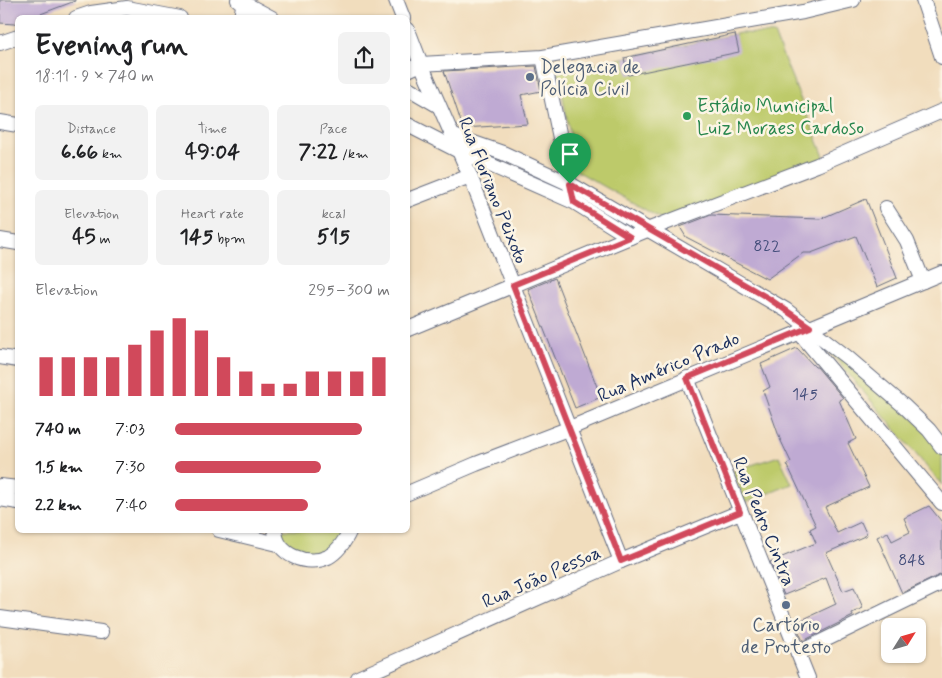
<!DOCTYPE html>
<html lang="en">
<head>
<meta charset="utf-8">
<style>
  :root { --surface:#fff; --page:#f2f2f2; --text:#202124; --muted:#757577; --accent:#d1495b }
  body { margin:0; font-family:Mynerve,sans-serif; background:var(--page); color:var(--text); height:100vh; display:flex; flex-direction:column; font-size:19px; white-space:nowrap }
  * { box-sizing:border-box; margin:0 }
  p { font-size:16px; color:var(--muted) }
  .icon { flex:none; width:28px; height:28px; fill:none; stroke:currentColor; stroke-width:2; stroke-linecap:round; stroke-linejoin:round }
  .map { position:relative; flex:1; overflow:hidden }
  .panel { position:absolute; left:15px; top:15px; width:395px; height:518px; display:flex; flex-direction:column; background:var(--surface); border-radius:8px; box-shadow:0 1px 4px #0004 }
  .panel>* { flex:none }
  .needle { width:32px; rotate:53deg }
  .controls { position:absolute; left:881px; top:618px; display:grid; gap:10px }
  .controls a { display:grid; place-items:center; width:45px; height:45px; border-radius:8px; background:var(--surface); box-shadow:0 1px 4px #0004; font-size:25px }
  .pin { position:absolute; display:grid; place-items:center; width:42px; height:42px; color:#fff; margin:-51px -21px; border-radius:50% 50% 50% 0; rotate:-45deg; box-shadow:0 0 5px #0007 }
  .pin .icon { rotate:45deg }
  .round { display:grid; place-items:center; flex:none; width:52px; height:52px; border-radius:8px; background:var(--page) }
  .headline { display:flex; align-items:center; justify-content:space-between; height:85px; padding:0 20px }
  h1 { font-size:28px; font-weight:700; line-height:38px }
  .stats { display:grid; grid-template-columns:repeat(3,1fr); gap:8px; height:85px; padding:5px 20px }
  .stats div { display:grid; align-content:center; border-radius:8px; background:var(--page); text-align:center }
  .stats b { font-size:21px; font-weight:700 }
  .stats small { font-size:14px; font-weight:400 }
  .stats p { font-size:14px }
  .chart { height:140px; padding:10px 20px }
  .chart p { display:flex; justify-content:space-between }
  .chart svg { width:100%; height:90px; margin-top:5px; stroke:var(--accent); stroke-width:6 }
  ul { padding:0 20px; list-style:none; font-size:16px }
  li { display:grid; grid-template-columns:80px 60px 1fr; align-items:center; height:38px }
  li i { height:12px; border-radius:6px; background:var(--accent) }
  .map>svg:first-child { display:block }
  .green { fill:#bdca6b; stroke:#6c7c64 }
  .building { fill:#bfaad3 }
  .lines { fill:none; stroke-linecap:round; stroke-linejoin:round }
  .minor-casing { stroke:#666c7f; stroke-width:16 }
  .minor { stroke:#fff; stroke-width:14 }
  .route-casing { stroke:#fff; stroke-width:10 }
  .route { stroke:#d1495b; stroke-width:6 }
  .service-dot { fill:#5c6f8a; stroke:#fcf5e5; stroke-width:2 }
  .leisure-dot { fill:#2e9e5b; stroke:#fcf5e5; stroke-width:2 }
  .labels { text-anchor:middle; stroke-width:5; stroke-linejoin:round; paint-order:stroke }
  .number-label { font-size:16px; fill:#444e7b }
  .service-label { font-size:19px; fill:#4e5e75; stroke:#fcf5e5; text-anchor:start }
  .leisure-label { font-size:19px; fill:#27864d; stroke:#fcf5e5; text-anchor:start }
  .street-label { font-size:19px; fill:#1b2f5e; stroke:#fcf5e5 }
</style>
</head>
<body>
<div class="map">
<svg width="942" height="678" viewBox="0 0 942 678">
  <rect width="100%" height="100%" fill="#fcf5e5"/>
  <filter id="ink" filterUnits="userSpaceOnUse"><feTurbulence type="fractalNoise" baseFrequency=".02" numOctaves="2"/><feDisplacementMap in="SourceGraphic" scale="10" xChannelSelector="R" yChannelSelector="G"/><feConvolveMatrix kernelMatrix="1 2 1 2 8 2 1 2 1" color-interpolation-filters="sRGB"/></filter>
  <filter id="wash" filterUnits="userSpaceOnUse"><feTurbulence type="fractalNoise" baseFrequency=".0096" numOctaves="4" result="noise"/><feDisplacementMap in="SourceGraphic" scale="20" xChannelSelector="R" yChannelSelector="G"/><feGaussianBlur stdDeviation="1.12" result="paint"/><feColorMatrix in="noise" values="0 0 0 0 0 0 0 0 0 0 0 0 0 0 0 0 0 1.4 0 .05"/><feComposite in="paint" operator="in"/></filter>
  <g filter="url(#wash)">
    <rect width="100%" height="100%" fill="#f1ddbd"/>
    <!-- green -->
    <g class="green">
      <polygon points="740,33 774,34 825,159 665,221 577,171 558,72"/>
      <polygon points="814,333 942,443 942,485"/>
      <polygon points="779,456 792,484 745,503 733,471"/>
      <polygon points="282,530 344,530 340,540 322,555 300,556 281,539"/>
    </g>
    <g id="blocks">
      <!-- building -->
      <g class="building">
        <polygon points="0,0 75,0 75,1 30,18 18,18 18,22 14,24 0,23"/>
        <polygon points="735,34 739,52 628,75 624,58"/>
        <polygon points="536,66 541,91 521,95 528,124 463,128 444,71"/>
        <polygon points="866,199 897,278 877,287 856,236 811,253 803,253 767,279 686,237 680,227 711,215 820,219"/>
        <polygon points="555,278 601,397 575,408 528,289"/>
        <polygon points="797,348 815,367 817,367 843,398 839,400 856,439 848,443 869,487 825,507 837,533 861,522 867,535 826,553 843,591 854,587 863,608 852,613 853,616 803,641 795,623 836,604 826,578 784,595 770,562 816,543 810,529 816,526 787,464 791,462 780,439 763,391 770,387 761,364"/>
        <polygon points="929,506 942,522 942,574 902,593 877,537 888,532 892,541 910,532 904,518"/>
      </g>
    </g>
  </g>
  <g filter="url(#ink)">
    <use href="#blocks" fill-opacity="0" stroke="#666c7f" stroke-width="1"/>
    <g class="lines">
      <!-- minor casing -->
      <g class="minor-casing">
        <g id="minor">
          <polyline points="238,0 272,18"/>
          <polyline points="396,0 403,18"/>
          <polyline points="923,0 942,57"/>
          <polyline points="76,18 91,13 127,8 180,18"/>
          <polyline points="241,18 244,0"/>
          <polyline points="408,30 421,64 470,176 621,561"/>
          <polyline points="0,43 18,37"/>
          <polyline points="543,57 571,190"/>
          <polyline points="408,70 421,64 543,57 803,12 853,0"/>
          <polyline points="408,88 439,106"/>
          <polyline points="0,122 18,125"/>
          <polyline points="408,125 461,152 574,202 630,237"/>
          <polyline points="454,136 503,153 570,184 786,310 848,358 904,406 929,430 942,447"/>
          <polyline points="408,200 470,176"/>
          <polyline points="886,208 907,241 923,281"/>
          <polyline points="0,240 18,243"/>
          <polyline points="408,329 647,230 817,165 942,111"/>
          <polyline points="799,332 942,503"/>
          <polyline points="0,357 18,360"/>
          <polyline points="687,378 808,678"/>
          <polyline points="0,486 18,488"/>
          <polyline points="408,493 476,464 570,428 942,273"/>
          <polyline points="0,499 18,502"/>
          <polyline points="219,530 278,544"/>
          <path d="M275,530C276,555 307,567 328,557C339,551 345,541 350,530"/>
          <polyline points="0,618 101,632"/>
          <polyline points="798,653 942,583"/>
          <polyline points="358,678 621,561 740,512"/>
        </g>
      </g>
      <!-- minor -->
      <use href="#minor" class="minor"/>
    </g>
  </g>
  <g class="lines" filter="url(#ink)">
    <!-- route casing -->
    <g class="route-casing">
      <polygon id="route" points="570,184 768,298 810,327 687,378 740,512 621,561 513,285 630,237 574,202"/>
    </g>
    <!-- route -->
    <use href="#route" class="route"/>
  </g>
  <!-- markers -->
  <g class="service-dot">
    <circle cx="530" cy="77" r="5"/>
    <circle cx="786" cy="605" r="5"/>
  </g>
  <circle class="leisure-dot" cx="687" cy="116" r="5"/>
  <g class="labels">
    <!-- number labels -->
    <g class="number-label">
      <text x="767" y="251">822</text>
      <text x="805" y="399">145</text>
      <text x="912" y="565">848</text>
    </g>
    <!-- service labels -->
    <g class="service-label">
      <text x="540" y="73">Delegacia de<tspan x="540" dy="22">Polícia Civil</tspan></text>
      <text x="786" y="631" text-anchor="middle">Cartório<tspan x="786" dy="22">de Protesto</tspan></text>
    </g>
    <!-- leisure labels -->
    <g class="leisure-label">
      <text x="697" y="112">Estádio Municipal<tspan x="697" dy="22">Luiz Moraes Cardoso</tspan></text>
    </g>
    <!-- street labels -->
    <g class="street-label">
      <text transform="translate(494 190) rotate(68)" y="7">Rua Floriano Peixoto</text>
      <text transform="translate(668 366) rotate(-23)" y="7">Rua Américo Prado</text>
      <text transform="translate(765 521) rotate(68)" y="7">Rua Pedro Cintra</text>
      <text transform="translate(541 576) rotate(-24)" y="7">Rua João Pessoa</text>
    </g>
  </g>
</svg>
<div class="controls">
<a><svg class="needle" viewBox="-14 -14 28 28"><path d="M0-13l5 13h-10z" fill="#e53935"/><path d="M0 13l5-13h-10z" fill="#757577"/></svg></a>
</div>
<div class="pin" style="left:570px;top:184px;background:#1e9e55"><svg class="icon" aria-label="arrive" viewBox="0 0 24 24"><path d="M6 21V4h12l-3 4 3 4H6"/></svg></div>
<section class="panel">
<div class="headline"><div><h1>Evening run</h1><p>18:11 · 9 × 740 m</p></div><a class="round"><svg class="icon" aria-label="share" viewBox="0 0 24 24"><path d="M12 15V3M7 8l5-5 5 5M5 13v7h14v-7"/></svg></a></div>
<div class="stats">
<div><p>Distance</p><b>6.66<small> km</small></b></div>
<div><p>Time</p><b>49:04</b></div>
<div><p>Pace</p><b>7:22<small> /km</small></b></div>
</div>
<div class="stats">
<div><p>Elevation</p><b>45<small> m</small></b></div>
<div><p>Heart rate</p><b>145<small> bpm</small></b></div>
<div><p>kcal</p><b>515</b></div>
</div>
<div class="chart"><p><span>Elevation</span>295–300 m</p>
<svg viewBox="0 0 160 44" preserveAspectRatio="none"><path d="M5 44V25M15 44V25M25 44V25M35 44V25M45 44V19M55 44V12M65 44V6M75 44V12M85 44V25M95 44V32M105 44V38M115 44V38M125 44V32M135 44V32M145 44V32M155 44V25"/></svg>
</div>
<ul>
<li><b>740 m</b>7:03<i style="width:87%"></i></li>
<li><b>1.5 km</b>7:30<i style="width:68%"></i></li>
<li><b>2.2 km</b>7:40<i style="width:62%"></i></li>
</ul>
</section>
</div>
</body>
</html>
